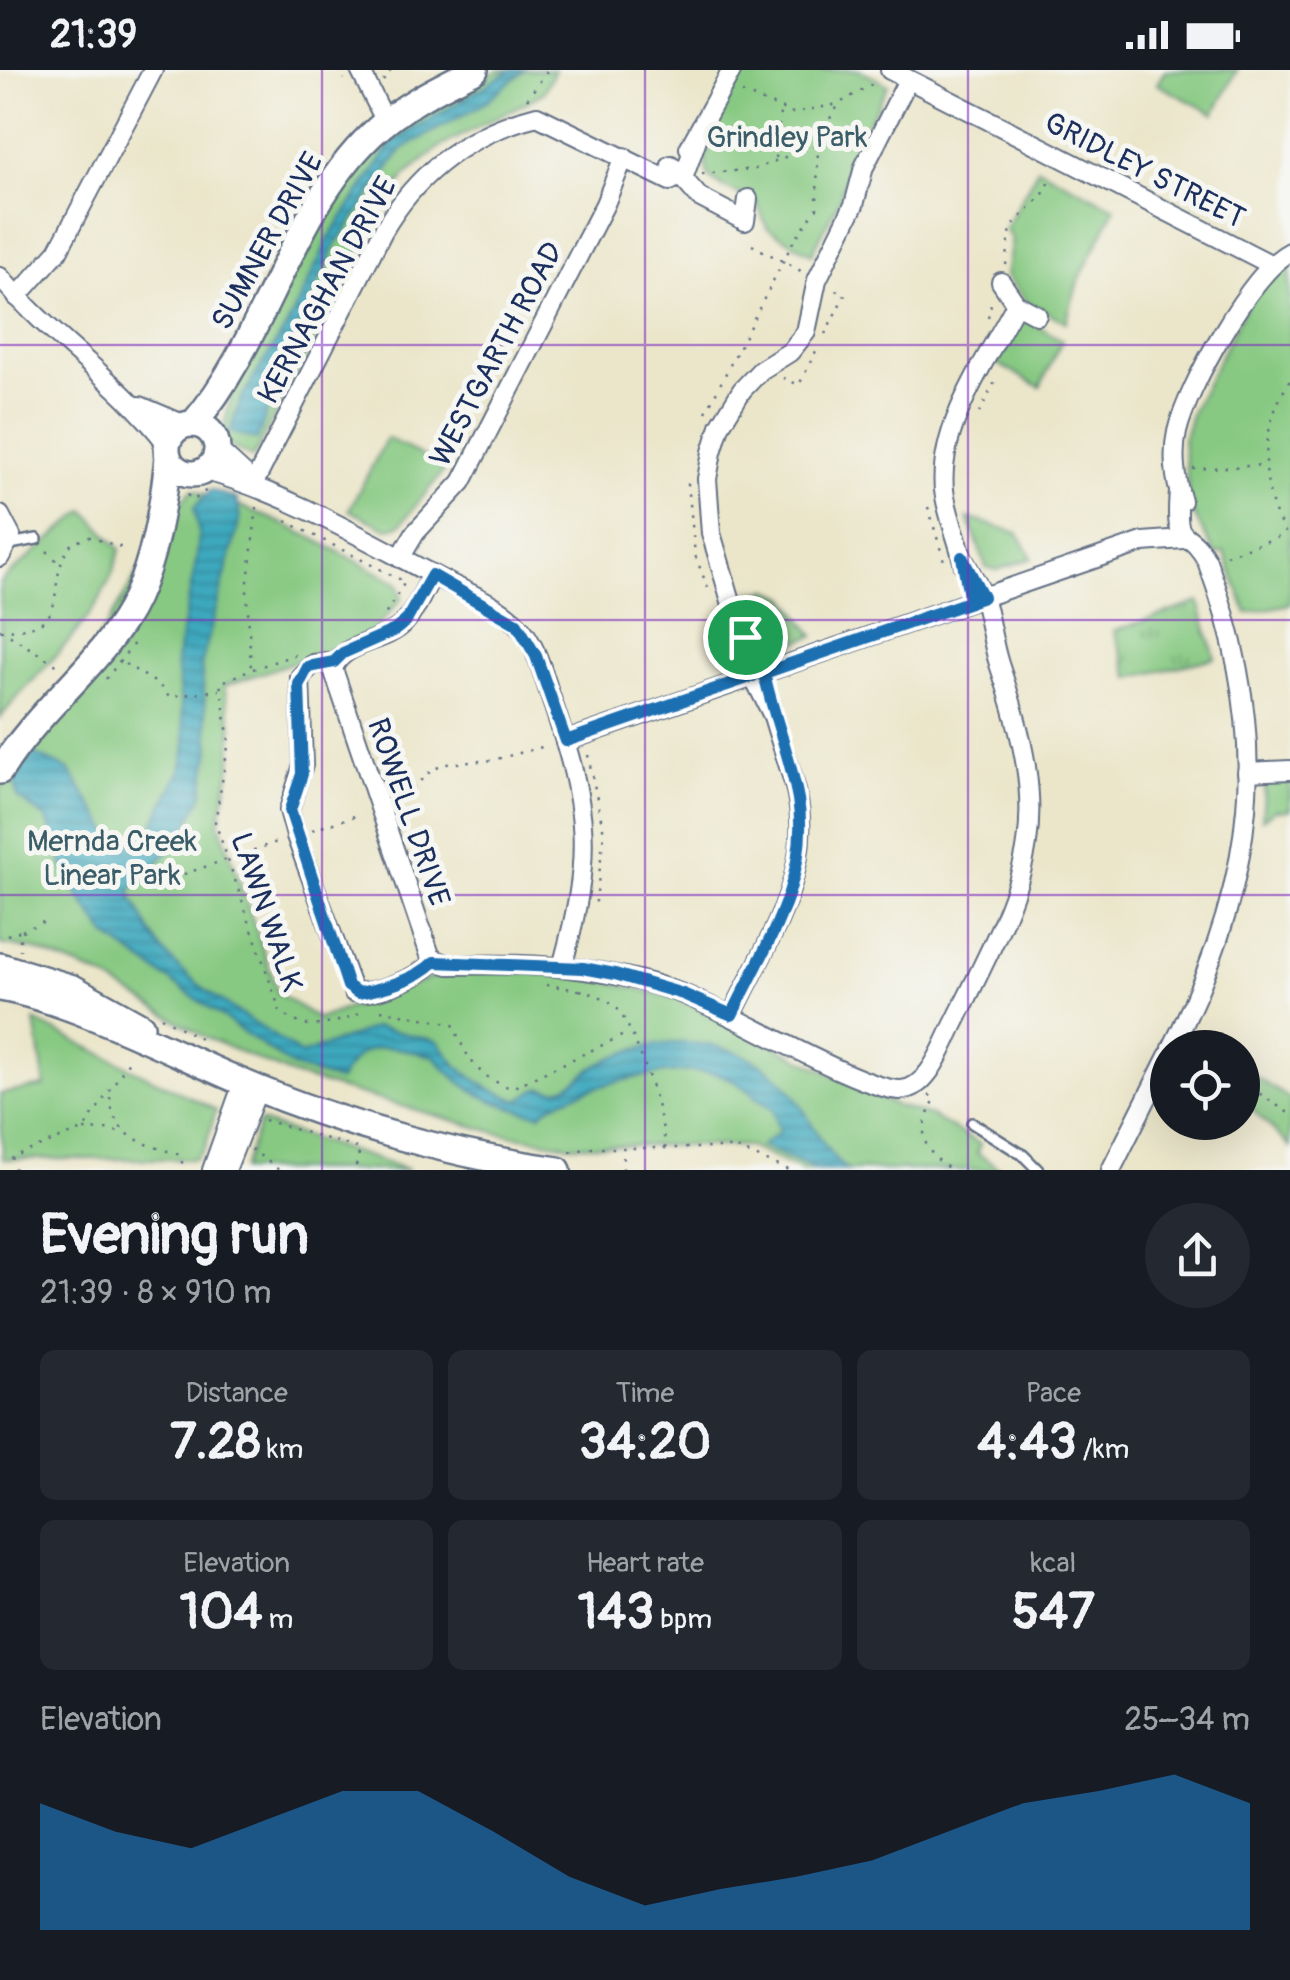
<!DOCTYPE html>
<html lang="en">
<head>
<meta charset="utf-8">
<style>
  :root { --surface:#171b24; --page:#242831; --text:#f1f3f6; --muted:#9ea1a6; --accent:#1f6fb2 }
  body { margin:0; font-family:Pangolin,sans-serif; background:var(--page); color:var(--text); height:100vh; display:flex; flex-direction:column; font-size:38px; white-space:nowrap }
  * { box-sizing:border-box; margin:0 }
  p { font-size:32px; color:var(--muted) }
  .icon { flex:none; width:55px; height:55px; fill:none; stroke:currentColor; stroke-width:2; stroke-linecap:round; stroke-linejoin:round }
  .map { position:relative; height:1100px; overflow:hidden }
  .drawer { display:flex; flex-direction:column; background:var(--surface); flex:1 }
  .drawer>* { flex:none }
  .tools { position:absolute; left:1150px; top:960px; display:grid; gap:20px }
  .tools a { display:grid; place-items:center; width:110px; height:110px; border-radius:50%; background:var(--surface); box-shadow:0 10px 40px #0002; font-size:50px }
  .pin { position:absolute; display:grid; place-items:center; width:85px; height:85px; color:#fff; margin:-42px; border:5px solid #fff; border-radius:50%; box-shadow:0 2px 10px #0007 }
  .round { display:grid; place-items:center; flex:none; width:105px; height:105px; border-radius:52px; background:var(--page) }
  .overview { display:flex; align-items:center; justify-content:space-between; height:170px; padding:0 40px }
  h1 { font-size:55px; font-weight:800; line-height:75px }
  .stats { display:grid; grid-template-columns:repeat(3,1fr); gap:15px; height:170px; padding:10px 40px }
  .stats div { display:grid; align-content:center; border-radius:15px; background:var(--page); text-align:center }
  .stats b { font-size:50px; font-weight:800 }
  .stats small { font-size:28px; font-weight:400 }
  .stats p { font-size:28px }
  .chart { height:280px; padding:20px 40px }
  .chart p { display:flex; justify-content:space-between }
  .chart svg { width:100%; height:180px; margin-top:10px; fill:var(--accent); opacity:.7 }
  .status { display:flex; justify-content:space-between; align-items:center; height:70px; padding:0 50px; background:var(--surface); direction:ltr }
  .status svg { height:28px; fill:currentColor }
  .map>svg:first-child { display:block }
  .grass { fill:url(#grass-tufts); stroke:#517c70; stroke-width:2.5 }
  .green { fill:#87c982; stroke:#517c70; stroke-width:2.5 }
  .water { fill:url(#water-rules); stroke:#2c6c8e; stroke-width:2.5 }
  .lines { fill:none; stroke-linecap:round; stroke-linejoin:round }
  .lane-casing { stroke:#646f84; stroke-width:14 }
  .street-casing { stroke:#646f84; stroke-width:22 }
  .secondary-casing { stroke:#646f84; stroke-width:30 }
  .path { stroke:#646f84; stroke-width:2.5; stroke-dasharray:2.5 8; stroke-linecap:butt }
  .lane { stroke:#fff; stroke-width:9 }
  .street { stroke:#fff; stroke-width:18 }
  .secondary { stroke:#fff; stroke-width:25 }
  .route-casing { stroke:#fff; stroke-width:20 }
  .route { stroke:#1f6fb2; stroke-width:12 }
  .grid { fill:none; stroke:#7b2cbf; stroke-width:2.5; stroke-opacity:0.55 }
  .labels { text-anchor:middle; stroke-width:10; stroke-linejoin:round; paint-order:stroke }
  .park-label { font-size:30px; fill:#3b5d69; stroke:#f6f6f2 }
  .street-label { font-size:30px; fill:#1b2f5e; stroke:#f6f6f2 }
</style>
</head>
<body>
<div class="status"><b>21:39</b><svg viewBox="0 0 49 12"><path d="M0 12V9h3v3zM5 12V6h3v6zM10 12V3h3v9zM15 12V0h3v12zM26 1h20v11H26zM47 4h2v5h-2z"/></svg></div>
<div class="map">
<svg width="1290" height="1100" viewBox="0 0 1290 1100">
  <defs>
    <pattern id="grass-tufts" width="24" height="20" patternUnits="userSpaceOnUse" patternTransform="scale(2.5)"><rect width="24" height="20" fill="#87c982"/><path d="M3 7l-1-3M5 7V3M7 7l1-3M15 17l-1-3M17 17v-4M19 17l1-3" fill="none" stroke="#6ea46e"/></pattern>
    <pattern id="water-rules" width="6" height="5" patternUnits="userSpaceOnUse" patternTransform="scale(2.5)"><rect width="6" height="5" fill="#3ea9be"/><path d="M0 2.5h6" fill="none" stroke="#338a9e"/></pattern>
  </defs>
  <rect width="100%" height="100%" fill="#f6f6f2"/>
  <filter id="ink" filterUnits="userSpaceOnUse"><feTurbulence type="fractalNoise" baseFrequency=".01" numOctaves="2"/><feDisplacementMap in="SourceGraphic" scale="20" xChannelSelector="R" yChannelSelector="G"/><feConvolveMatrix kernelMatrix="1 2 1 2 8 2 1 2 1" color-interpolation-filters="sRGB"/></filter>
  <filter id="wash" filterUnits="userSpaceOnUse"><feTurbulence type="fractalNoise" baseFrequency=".0048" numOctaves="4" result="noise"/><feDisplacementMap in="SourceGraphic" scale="40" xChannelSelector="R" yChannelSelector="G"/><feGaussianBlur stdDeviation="2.25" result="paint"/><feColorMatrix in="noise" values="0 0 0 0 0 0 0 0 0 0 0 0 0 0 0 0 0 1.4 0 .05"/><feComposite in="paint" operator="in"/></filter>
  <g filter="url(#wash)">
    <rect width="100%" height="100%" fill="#ebe6ca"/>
    <!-- grass -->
    <polygon class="grass" points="1199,532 1215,588 1130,608 1114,561"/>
    <!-- green -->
    <g class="green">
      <path d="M499,0H555L543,23L438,78L406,105L378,145L253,388L228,375L224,357L231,326C273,246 324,118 392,59C423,33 462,18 499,0Z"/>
      <path d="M746,0H860L888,15L847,95L841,126L812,184L767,158L756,131C743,125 723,119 712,110C689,88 734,22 746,0Z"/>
      <polygon points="1165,0 1237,0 1214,44 1157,14"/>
      <polygon points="1038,98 1115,138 1078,212 1066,252 1027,232 1006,206 1012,170 1005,159"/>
      <polygon points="1290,189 1290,534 1247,543 1224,482 1216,485 1190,438 1183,370 1192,341 1253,223"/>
      <polygon points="1025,249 1062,270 1040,317 996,293 1014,256"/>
      <polygon points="387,368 446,398 400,455 387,459 349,440"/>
      <path d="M192,420C265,440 330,477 397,513L402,528L370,566L224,616L232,656L231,695L219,753L278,923L318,949L430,908L463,901L577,904L677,928L897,1036L931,1046L980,1074L977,1083L1002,1100H801L747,1076L570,1075L498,1063L295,1006L205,967L101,906L36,880L0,874V718L59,636L179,434Z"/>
      <path d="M85,440L120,479C103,551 44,592 0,648V512Z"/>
      <polygon points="968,448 1018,463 1032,488 997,500 986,497"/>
      <polygon points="768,520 786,527 814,566 780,577 766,569 750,524"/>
      <polygon points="1272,707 1290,711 1290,740 1275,740 1262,749 1265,714"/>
      <polygon points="35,951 216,1040 205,1078 195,1089 3,1089 0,1024 45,1016"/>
      <polygon points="1243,999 1290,1029 1290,1077 1243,1030"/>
      <polygon points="260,1052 409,1100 242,1100"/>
    </g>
    <!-- water -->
    <g class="water">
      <polygon points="511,0 524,0 483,34 402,79 337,173 295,263 257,370 230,362 241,328 287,256 330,166 393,72"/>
      <path d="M211,420L237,429L240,449L201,596L210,679L202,726L178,772L131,819L132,828C143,845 151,867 164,882C200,924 256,951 301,985L376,957L438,971L458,997L488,1018L519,1031C524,1028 532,1020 538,1018C545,1016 553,1022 560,1019C574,1015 586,1001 599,994C656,964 730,964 779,1008C808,1035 817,1076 847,1100H818L761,1076L779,1062L773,1040C758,1030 738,1010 721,1005C682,992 569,1017 540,1044C498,1037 460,1021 434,986C388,977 365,964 339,1011L293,997L107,866L69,812L47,749L18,728L14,710L32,683L69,700L113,767L127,775L150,761L181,700L186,677L176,591L197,487L199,463L194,438Z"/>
    </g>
  </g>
  <g filter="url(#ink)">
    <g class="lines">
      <!-- lane casing -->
      <g class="lane-casing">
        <g id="lane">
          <polyline points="10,474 37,469"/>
          <polyline points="972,1053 1023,1085 1038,1100"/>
        </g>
      </g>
      <!-- street casing -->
      <g class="street-casing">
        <g id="street">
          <polyline points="360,0 386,52"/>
          <polyline points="890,0 1270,194"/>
          <polyline points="689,78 732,0"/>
          <polyline points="671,95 699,127 745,151 748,129"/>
          <path d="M0,207C51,268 119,311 167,374"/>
          <polyline points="1001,212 1016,234 1037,245"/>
          <polyline points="17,227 58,181 153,0"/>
          <polyline points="140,336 185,355"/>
          <polyline points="218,380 254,413"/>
          <path d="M206,401C286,423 359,466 433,505C460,520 496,532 518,555C537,575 543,605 552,631C589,740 593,785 562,897"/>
          <path d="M254,413L383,161C418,101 469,63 537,46L670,111L685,103L697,69"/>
          <path d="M1182,431C1175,410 1172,384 1177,362C1187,318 1251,202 1290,182"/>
          <polyline points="0,445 11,466 0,487"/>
          <polyline points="400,488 415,463 462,412 605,134 624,87"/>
          <path d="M964,496C959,470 947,446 944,420C938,355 987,290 1016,234"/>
          <path d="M432,505C424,521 416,540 404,553C385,573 341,572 333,599L431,888L449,895C528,893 605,895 680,923C728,940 862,1021 901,1020C929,1019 944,973 955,952C1030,801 1055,760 999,594C992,572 990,549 983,527C978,514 969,500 962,487"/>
          <path d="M334,592L313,594L300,607L303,695L289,740L296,766L353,922C377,925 417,908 434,892"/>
          <polyline points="773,646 753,606 711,463 707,409 712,382 720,356 742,320 761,300 790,282 806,262 817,210 854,135 864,97 908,10"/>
          <polyline points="566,671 1143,472 1183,469"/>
          <polyline points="1247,702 1290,700"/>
          <path d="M732,945C765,875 814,805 797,725C790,694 777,665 770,634"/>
          <path d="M1172,978C1257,810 1273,669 1207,491C1187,453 1174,482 1179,422"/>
          <polyline points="212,1100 243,1013"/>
          <polyline points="226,1100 258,1019"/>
          <polyline points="1111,1100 1168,986"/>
        </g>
      </g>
      <!-- secondary casing -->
      <g class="secondary-casing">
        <g id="secondary">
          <circle cx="192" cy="379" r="25"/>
          <path d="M193,354C267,268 289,144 371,65C401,36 438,18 475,0"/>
          <path d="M0,701C37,642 88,605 123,551C152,507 163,439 168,387"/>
          <polyline points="0,896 73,918 141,956"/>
          <path d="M0,918C74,931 171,982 242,1012C337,1053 456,1086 558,1100"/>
        </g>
      </g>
      <!-- path -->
      <g class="path">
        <polyline points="338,0 344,9"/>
        <polyline points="383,11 391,0"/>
        <polyline points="742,23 793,43 838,34"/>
        <polyline points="527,29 548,0"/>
        <polyline points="776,88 780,43"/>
        <polyline points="702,104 755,99 818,74"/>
        <polyline points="752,175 801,201"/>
        <polyline points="1006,195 1011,157 1042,126 1053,106"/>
        <polyline points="988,247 992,230"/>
        <polyline points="825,264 845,224 833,219"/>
        <polyline points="783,308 799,315 819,275"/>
        <path d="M1290,311C1259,356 1257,425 1290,469"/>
        <polyline points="706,342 793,172 817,138 818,67 840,33 876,12"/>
        <polyline points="979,343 997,308"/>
        <polyline points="1193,399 1265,395"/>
        <polyline points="688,413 695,485 709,521"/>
        <polyline points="187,425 194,430 208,419"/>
        <path d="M257,437L247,520L251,599L220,613L229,671L215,752L280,941C308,966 334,953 365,941"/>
        <polyline points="928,437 944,491"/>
        <polyline points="286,451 405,512 385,545"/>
        <polyline points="47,481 59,493"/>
        <polyline points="1226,485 1285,465"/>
        <polyline points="751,532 768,581"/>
        <path d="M0,560C81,560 39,517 72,473L90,467L123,478"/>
        <polyline points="1,560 58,596"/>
        <polyline points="125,594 158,614 169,627 219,620"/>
        <polyline points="253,599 297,584"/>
        <polyline points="106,609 138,568"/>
        <polyline points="588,685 604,763 595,839"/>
        <polyline points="397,732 432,700 446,694 493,690 546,676"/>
        <polyline points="312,760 361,744"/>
        <polyline points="164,811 280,771"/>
        <polyline points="22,861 43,852"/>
        <polyline points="7,865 20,861 20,880"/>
        <polyline points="546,915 579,920 580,915"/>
        <path d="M580,920C593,924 606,927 616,937C636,961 665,1047 665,1079"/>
        <path d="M381,940L453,954C466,987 477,1008 512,1018L628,963"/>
        <polyline points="161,947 202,970"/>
        <polyline points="1242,1012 1290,1044"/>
        <path d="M929,1025L935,1029C918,1062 919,1078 951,1100"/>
        <path d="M110,1027C113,1070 148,1074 180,1085L184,1100"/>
        <polyline points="264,1050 360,1079 355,1100"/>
        <polyline points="84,1060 109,1059 125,1064"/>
        <polyline points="251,1079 279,1100"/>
        <polyline points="570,1082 591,1078 735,1078 789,1100"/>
        <polyline points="15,1100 12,1087 83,1060 131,988"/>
        <polyline points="623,1100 623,1081"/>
      </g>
      <!-- lane -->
      <use href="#lane" class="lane"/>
      <!-- street -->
      <use href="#street" class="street"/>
      <!-- secondary -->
      <use href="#secondary" class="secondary"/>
    </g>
  </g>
  <g class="lines" filter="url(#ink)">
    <!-- route casing -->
    <g class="route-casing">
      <path id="route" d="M745,567L753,606L566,671L536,586L517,554L432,505L406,551L395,560L343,583L334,592L308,597L299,614L302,704L290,740L348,916L358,923C383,919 417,909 434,892L583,898L615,904L683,924L732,945C765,876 811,809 798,729C790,686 773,645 764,603L970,532L962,487L983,527L764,603L745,567"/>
    </g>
    <!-- route -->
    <use href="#route" class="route"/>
  </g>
  <!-- grid -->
  <path class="grid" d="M322,0V1100M645,0V1100M968,0V1100M0,275H1290M0,550H1290M0,825H1290"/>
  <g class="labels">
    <!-- park labels -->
    <g class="park-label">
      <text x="787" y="77">Grindley Park</text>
      <text x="112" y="781">Mernda Creek<tspan x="112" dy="34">Linear Park</tspan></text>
    </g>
    <!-- street labels -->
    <g class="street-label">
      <text transform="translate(1145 100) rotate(27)" y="10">GRIDLEY STREET</text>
      <text transform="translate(267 171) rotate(-61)" y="10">SUMNER DRIVE</text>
      <text transform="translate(327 220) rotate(-61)" y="10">KERNAGHAN DRIVE</text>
      <text transform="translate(496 284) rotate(-62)" y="10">WESTGARTH ROAD</text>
      <text transform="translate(409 742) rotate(71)" y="10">ROWELL DRIVE</text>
      <text transform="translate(267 842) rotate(71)" y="10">LAWN WALK</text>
    </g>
  </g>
</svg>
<div class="tools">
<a><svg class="icon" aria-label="locate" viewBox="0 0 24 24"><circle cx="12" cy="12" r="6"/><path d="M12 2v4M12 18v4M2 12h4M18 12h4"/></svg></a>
</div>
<div class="pin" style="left:745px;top:567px;background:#1e9e55"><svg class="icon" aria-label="arrive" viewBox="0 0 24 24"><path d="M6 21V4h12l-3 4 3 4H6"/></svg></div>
</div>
<section class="drawer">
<div class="overview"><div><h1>Evening run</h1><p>21:39 · 8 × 910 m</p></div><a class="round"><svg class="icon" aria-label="share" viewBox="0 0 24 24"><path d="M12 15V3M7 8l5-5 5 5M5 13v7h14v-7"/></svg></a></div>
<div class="stats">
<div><p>Distance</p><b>7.28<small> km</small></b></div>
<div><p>Time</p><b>34:20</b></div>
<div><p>Pace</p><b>4:43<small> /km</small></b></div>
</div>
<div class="stats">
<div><p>Elevation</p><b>104<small> m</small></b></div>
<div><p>Heart rate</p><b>143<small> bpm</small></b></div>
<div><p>kcal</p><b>547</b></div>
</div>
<div class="chart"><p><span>Elevation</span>25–34 m</p>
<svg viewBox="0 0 160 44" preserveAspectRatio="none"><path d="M0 44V13L10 20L20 24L30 17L40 10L50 10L60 20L70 31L80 38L90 34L100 31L110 27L120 20L130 13L140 10L150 6L160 13V44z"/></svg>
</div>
</section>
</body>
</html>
